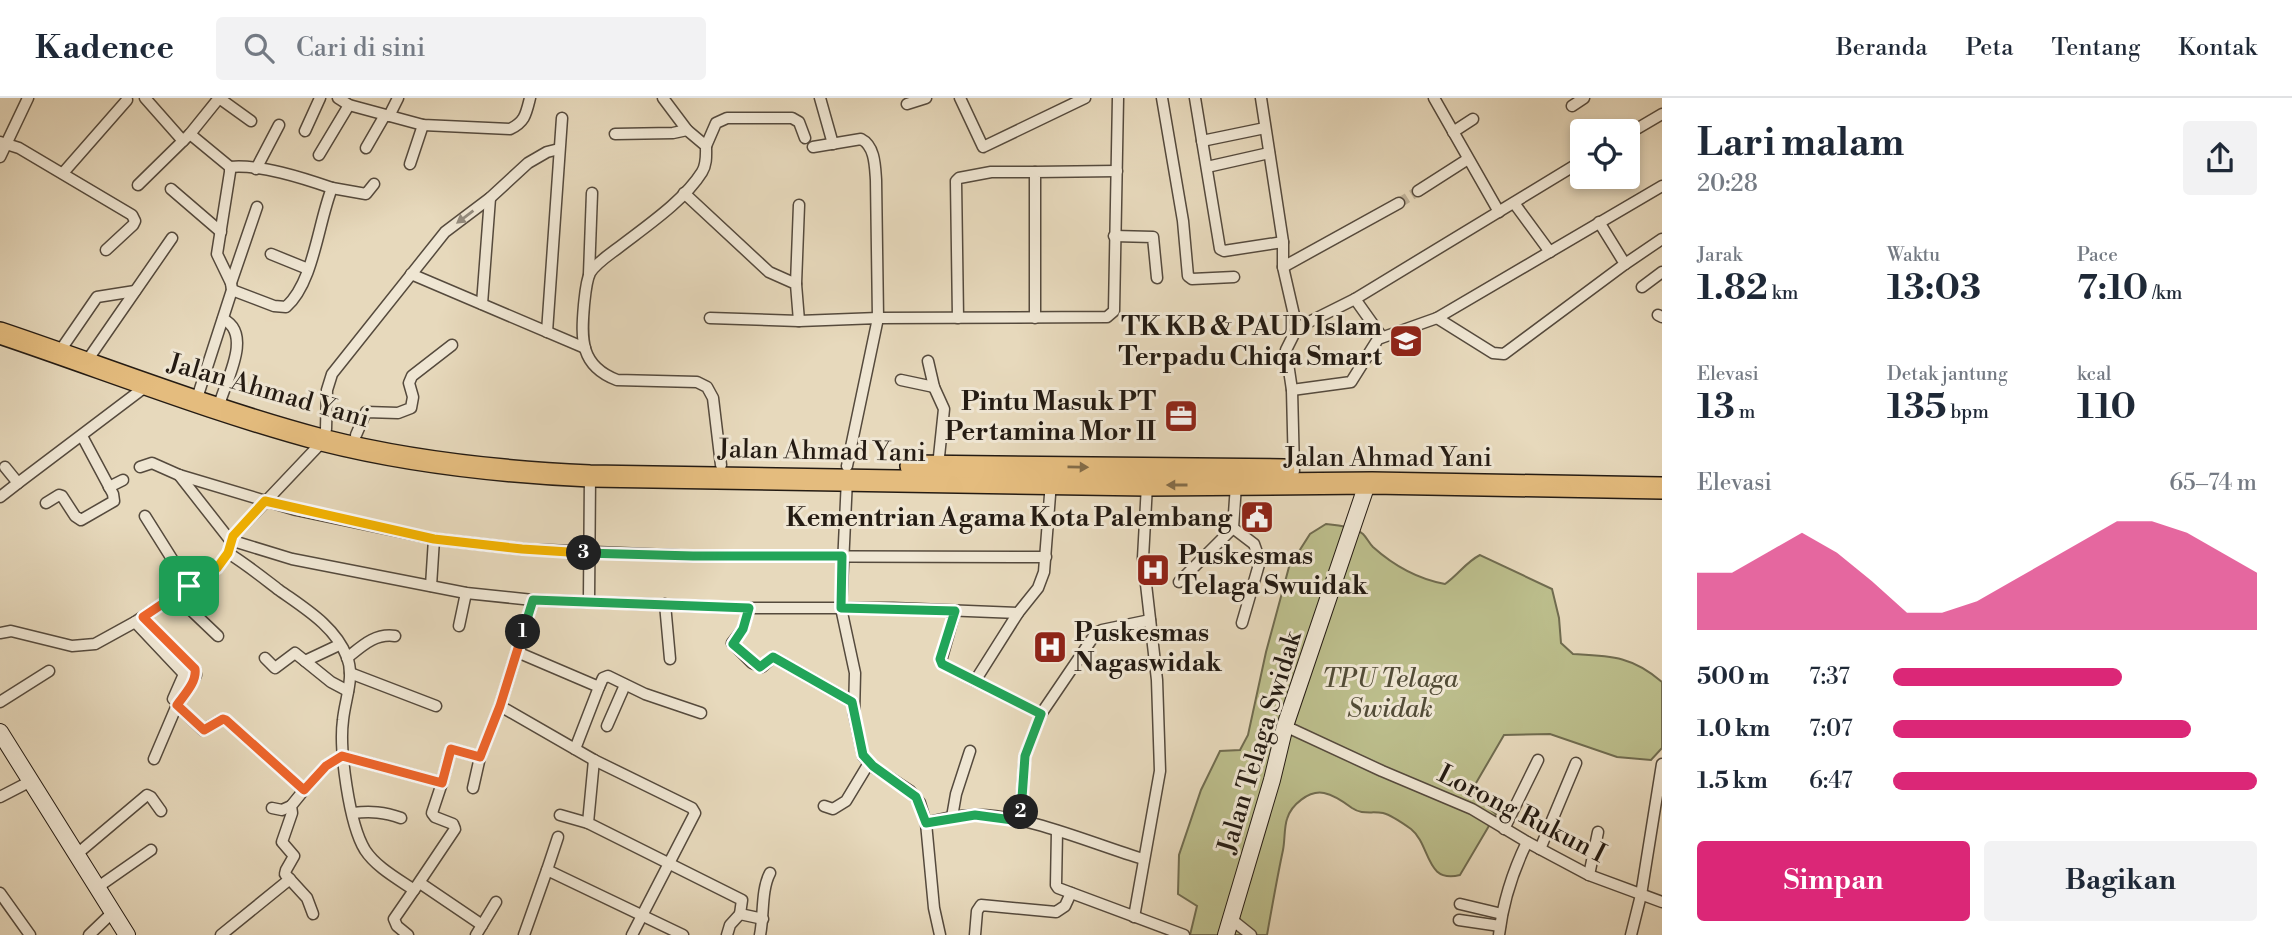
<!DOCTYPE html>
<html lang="id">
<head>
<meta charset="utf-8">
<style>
  :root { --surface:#fff; --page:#f2f2f3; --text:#1f2937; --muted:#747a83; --line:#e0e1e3; --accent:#db2777 }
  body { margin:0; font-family:"Libre Bodoni",serif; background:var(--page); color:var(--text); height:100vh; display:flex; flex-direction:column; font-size:26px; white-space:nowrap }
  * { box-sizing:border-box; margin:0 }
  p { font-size:23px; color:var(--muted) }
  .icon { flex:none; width:38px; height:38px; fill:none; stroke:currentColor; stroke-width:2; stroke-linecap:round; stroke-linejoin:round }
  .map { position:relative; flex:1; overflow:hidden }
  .side { display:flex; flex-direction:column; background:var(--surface); width:630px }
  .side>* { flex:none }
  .fabs { position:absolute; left:1570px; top:21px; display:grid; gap:14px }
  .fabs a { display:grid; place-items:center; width:70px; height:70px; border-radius:7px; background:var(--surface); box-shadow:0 4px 10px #0003; font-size:35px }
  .pin { position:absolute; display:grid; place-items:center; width:60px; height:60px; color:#fff; margin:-30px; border-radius:14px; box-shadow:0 4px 10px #0006 }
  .km { position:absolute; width:35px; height:35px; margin:-18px; border-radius:50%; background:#222; color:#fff; font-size:19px; line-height:35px; text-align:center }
  .round { display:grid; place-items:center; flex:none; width:74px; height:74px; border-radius:7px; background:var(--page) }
  .head { display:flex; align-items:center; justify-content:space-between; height:119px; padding:0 35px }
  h1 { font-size:38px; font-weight:700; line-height:52px }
  .figures { display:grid; grid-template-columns:repeat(3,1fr); gap:10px; height:119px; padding:7px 35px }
  .figures div { display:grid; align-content:center }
  .figures b { font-size:35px; font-weight:700 }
  .figures small { font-size:19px; font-weight:400 }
  .figures p { font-size:19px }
  .chart { height:196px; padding:14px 35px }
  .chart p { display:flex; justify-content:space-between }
  .chart svg { width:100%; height:126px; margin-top:7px; fill:var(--accent); opacity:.7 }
  .primary-button { display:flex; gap:14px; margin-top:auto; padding:14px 35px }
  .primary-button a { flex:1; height:80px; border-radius:7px; background:var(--accent); color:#fff; font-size:28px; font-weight:700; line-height:80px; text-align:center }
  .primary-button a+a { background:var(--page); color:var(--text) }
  ul { padding:0 35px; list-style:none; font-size:23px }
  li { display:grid; grid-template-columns:112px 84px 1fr; align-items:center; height:52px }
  li i { height:18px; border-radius:9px; background:var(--accent) }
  header { display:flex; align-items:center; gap:42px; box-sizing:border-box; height:98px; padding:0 35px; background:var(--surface); border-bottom:2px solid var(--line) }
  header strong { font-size:33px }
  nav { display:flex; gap:38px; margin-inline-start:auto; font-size:24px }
  .search { width:490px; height:63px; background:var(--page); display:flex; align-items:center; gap:18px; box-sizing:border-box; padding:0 24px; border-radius:7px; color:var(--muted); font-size:26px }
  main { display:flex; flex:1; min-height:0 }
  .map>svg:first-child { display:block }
  .green { fill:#bcbe8c; stroke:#706c50; stroke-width:2 }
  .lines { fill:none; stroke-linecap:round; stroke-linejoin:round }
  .street-tunnel { stroke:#c0b39a; stroke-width:10; stroke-dasharray:10 5; stroke-linecap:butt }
  .street-casing { stroke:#554a3d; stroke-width:13 }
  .secondary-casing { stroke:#241b13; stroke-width:18 }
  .highway-casing { stroke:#241b13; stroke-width:24 }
  .street { stroke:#efe6d3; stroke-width:10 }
  .secondary { stroke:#efe6d3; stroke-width:16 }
  .highway { stroke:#e4bc7e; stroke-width:21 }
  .oneway { fill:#948b7d }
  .oneway2 { fill:#846c48 }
  .split-1-casing { stroke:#fff; stroke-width:14 }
  .split-2-casing { stroke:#fff; stroke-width:14 }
  .split-3-casing { stroke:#fff; stroke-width:14 }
  .split-4-casing { stroke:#fff; stroke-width:14 }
  .split-1 { stroke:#f0652b; stroke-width:9 }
  .split-2 { stroke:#22a559; stroke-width:9 }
  .split-3 { stroke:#22a559; stroke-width:9 }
  .split-4 { stroke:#f5b400; stroke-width:9 }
  .labels { text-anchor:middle; stroke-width:6; stroke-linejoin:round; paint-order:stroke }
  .poi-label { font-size:26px; font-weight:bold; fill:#241b13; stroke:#efe6d3; text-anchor:end }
  .street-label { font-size:26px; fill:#241b13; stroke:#efe6d3 }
  .park-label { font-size:26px; font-style:italic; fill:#524c37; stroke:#efe6d3 }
</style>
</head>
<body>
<header>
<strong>Kadence</strong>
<div class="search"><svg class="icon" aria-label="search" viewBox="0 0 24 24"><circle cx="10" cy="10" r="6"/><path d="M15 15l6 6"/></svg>Cari di sini</div>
<nav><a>Beranda</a><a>Peta</a><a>Tentang</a><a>Kontak</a></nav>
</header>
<main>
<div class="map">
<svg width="1662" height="837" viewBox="0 0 1662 837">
  <rect width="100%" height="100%" fill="#e7d9bc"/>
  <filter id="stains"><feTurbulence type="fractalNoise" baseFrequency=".00286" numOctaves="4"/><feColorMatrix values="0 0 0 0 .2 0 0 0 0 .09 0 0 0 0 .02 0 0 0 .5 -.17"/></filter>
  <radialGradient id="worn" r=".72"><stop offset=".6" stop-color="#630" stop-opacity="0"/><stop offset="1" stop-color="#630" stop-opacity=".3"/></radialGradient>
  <!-- green -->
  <path class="green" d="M1326,426C1337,427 1354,429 1363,436C1367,440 1369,445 1373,449C1393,467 1418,481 1445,486C1458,477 1466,464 1480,457L1552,491L1559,520L1561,545L1573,556C1611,558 1632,558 1662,584V650L1651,662L1617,659L1550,636L1504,637L1476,685L1475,699L1496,716L1460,777C1425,786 1431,747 1411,731C1404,726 1391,717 1383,715C1372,713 1362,717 1352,710C1344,704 1334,697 1324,695C1309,692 1291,707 1287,721C1284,730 1285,742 1283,752C1277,780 1272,809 1267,837H1190L1197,808L1178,796L1179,757L1201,692L1220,653L1240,652L1248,637L1266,554L1289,469L1310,436Z"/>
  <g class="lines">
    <!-- street-tunnel -->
    <polyline class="street-tunnel" points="1399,105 1418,93"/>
    <!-- street casing -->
    <g class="street-casing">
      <g id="street">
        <polyline points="145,0 183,43"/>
        <path d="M338,0L349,7L423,27L510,31C525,24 526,16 530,0"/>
        <path d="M663,0L687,32L706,48C706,57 707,66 702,74C684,103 645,129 618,150C609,157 596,165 590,175C586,183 585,198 584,207C581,241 580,268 617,282L697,284L707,289L713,300L721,367"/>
        <polyline points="820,0 833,46"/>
        <polyline points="960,0 983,49 1085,0"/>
        <polyline points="1162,0 1183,123 1188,178 1192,181 1234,179"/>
        <polyline points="1195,0 1220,151 1224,153 1283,144"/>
        <polyline points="1261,0 1283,144 1283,169 1297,230"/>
        <polyline points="1434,0 1499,114"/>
        <polyline points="907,6 926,0"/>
        <polyline points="1572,8 1584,0"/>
        <polyline points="389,18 398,0"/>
        <polyline points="305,33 320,0"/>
        <polyline points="1453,34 1473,21"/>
        <polyline points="615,36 673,35 687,32"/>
        <polyline points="1628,36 1662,16"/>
        <polyline points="1202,43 1265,30"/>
        <polyline points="0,44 19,50 132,117 135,123 133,127 106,152"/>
        <polyline points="706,48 716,25 727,20 792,20 799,24 805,40"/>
        <path d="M813,49L861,41C875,48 875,68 876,82L878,220L1107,219L1114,213L1118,0"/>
        <polyline points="366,50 385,17"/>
        <polyline points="319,57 349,7"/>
        <polyline points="0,59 28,0"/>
        <polyline points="410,66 423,27"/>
        <path d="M230,69C260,66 303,80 332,90"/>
        <polyline points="1207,69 1269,55"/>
        <polyline points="256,71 279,27"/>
        <polyline points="63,75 127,2"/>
        <polyline points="138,87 190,36"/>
        <polyline points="171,91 221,134"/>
        <polyline points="1418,93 1468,61"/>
        <polyline points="684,95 769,174 796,186 799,223"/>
        <polyline points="1514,105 1550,154"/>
        <polyline points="1114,138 1153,139 1157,180"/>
        <polyline points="271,156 308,171"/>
        <polyline points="1625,166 1662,141"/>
        <polyline points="1283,169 1399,105"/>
        <polyline points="411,176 585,250"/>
        <polyline points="589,176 592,95"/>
        <polyline points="231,185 257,109"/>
        <polyline points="796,186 799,107"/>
        <polyline points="1642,189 1662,174"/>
        <path d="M232,192L274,208L286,209C314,184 318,125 332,90L366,96L374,86"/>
        <polyline points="1355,201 1382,239"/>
        <polyline points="482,206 490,100"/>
        <polyline points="1658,217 1662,219"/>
        <polyline points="710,220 799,223 878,220 847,368"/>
        <polyline points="958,220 956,83 959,80 991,74 1035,74"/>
        <polyline points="1035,220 1035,74 1117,73"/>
        <polyline points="1437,220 1493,255 1504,256 1625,166 1599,124"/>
        <polyline points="547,234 562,20"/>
        <polyline points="64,247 97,199 135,193"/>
        <polyline points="91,257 172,140"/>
        <polyline points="928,263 934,289 944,311 938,368"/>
        <polyline points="901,282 934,289"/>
        <polyline points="1292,292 1351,284 1378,241 1437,220 1662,88"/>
        <polyline points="199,294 232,192 231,185 217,156 230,74 230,69 190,36 219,0 251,23"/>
        <path d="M221,301C228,279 252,235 223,221"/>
        <polyline points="326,331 327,292 332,276 445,134 490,100 528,65 547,54 559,51"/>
        <polyline points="356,337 366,314 398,315 411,310 413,299 409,285 412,278 452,247"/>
        <polyline points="5,369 18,385 149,286"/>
        <polyline points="140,369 152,365 179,377 296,412 434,441 522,451 693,458 1046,459"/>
        <polyline points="1294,373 1292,292 1286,252 1297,230 1355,201 1582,63"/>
        <polyline points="179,377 230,442 292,461 466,495 533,502 749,510 893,510 1018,515 1038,490 1044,474 1051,384"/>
        <polyline points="847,381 841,510 855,575 854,616 863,658 872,668 910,693 920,705 926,725 934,810 940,837"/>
        <polyline points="1236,387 1233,430 1254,446 1260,463 1242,525"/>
        <polyline points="109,389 123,382"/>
        <polyline points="0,399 18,385"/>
        <polyline points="46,405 59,397 62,398 75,418 81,422 114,403 113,396 82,338"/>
        <polyline points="145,418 189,488"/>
        <path d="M228,455C246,466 262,479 279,492C304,510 335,528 347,559C355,579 345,601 343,622C339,651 349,726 365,752C376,769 398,781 414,792L394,821L397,828L408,837"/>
        <polyline points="1179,484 1233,430"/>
        <polyline points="431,488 434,441"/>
        <polyline points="175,497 218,538"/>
        <polyline points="533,502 500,608 594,662 692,710 695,715 632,837"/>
        <polyline points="589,502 590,378"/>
        <polyline points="665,506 670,561"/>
        <polyline points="749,510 743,531 732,545 752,565 762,569 773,559 852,604"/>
        <polyline points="955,513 941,563 944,567 975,583"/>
        <polyline points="1018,515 975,583 1041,616"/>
        <polyline points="143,519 195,571 196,577 192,585"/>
        <polyline points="135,524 184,576 173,601"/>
        <polyline points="459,528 466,495"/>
        <polyline points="0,535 11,533 72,548 95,546 135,524 217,470 228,455 233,438 324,342"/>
        <polyline points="517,554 599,589 603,580 608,578 645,596 701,615"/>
        <polyline points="265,560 275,570 295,555 305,563 339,547"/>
        <path d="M347,560C362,548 375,535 395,538"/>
        <polyline points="305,563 331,584 348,593"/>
        <polyline points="350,575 436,608"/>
        <polyline points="0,604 49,573"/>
        <polyline points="177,607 203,632 223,621 226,622 304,692 326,668 342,658 442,685 451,651 480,659 500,608"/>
        <polyline points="607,628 625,587"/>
        <polyline points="1285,628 1382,673 1472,711 1527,744 1589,777 1662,804"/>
        <polyline points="575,651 599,589"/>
        <polyline points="154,661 177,607 192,585 184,576"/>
        <polyline points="594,662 588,725 742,802 740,816 763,821"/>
        <polyline points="473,690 480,659"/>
        <polyline points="304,692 291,708 292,715 282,744 294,758 286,772 285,776 307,800 313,816"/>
        <polyline points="0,699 31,683"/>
        <polyline points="824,708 833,711 846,703 869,665"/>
        <polyline points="272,710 282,712 291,708"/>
        <path d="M353,715C371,713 384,714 401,720"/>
        <polyline points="560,717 588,725"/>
        <polyline points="952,719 956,696 970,653"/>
        <polyline points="1020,724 1025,658 1041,616 1096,535 1102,532 1150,522"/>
        <path d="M926,725C942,721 958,717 975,717C1026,716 1093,746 1143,761"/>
        <polyline points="1504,731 1538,662"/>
        <polyline points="1057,733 1056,787 1058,790 1184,837"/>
        <polyline points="1540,751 1576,665"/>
        <polyline points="77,756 147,697 151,699 161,713"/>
        <polyline points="547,772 558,739"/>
        <polyline points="1589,777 1598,734"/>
        <polyline points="420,785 482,827"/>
        <polyline points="98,789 151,752"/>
        <polyline points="414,792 455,731 453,726 435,719 432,715 442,685"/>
        <polyline points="0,795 30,837"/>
        <polyline points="1460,806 1502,816"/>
        <polyline points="1134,819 1160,673 1157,582 1143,460 1147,387"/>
        <polyline points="1231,821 1251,837"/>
        <polyline points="1459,822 1500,828"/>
        <polyline points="89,837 113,814"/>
        <polyline points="221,837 290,781"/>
        <polyline points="476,837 496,804"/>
        <polyline points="524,837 547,772 683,837"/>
        <polyline points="727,837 730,827 740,816"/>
        <path d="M760,837C764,817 761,792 770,775"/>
        <polyline points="975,837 977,813 981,807 1056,814 1065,808 1071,795"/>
        <path d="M1499,837C1503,803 1512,775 1527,744"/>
        <polyline points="1631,837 1641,797 1662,666"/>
      </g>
    </g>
    <!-- secondary casing -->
    <g class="secondary-casing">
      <g id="secondary">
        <polyline points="0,634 127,837"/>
        <polyline points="1226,837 1272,682 1285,628 1367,386"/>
      </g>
    </g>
    <!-- highway casing -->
    <g class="highway-casing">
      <g id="highway">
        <path d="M0,235C107,271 213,313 322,342C409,364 501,374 590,378L1147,387L1372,385L1662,390"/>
        <polyline points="911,368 1284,372"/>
      </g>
    </g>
    <!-- street -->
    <use href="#street" class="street"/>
    <!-- secondary -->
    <use href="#secondary" class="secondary"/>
    <!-- highway -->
    <use href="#highway" class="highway"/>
  </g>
  <!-- one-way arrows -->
  <defs><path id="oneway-solid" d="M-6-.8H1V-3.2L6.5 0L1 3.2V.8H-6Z" transform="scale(1.75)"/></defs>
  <use class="oneway" href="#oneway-solid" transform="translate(465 119) rotate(143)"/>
  <g class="oneway2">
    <use href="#oneway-solid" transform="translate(1078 369) rotate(1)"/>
    <use href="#oneway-solid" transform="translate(1177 387) rotate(180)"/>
  </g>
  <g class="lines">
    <!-- split-1 casing -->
    <g class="split-1-casing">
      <path id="split-1" d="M189,488L143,519L195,571C197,584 184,597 177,607L204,632L223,621L226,622L304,692L326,668L342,658L442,685L451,651L480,659L500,608L523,534"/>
    </g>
    <!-- split-2 casing -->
    <g class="split-2-casing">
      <polyline id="split-2" points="523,534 533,502 749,510 743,531 733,546 760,569 773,559 852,604 863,657 873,668 916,699 926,725 975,717 1020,723 1021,714"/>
    </g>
    <!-- split-3 casing -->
    <g class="split-3-casing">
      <polyline id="split-3" points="584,455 693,458 842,458 841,510 955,513 940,561 942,566 1041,616 1025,658 1021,714"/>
    </g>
    <!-- split-4 casing -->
    <g class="split-4-casing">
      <polyline id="split-4" points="189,488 217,470 228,455 233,438 265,403 434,441 522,451 584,455"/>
    </g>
    <!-- split-1 -->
    <use href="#split-1" class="split-1"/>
    <!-- split-2 -->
    <use href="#split-2" class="split-2"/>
    <!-- split-3 -->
    <use href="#split-3" class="split-3"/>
    <!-- split-4 -->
    <use href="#split-4" class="split-4"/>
  </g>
  <!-- icons -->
  <defs>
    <g id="school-square" transform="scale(1.75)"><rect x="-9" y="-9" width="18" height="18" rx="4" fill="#8f2418" stroke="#efe6d3"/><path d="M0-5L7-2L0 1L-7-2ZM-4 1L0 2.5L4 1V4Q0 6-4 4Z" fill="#fff"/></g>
    <g id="office-square" transform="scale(1.75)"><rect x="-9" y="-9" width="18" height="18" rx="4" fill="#8f2418" stroke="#efe6d3"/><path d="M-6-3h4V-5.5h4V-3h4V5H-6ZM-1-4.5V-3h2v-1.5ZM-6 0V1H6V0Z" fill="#fff"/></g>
    <g id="civic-square" transform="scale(1.75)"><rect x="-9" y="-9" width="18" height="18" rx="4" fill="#8f2418" stroke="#efe6d3"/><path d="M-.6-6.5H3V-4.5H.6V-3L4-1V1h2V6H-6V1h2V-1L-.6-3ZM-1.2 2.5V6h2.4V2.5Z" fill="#fff"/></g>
    <g id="hospital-square" transform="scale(1.75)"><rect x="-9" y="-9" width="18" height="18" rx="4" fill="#8f2418" stroke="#efe6d3"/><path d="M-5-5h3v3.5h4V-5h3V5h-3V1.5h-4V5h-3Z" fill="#fff"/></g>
  </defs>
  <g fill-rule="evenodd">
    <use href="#school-square" x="1406" y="243"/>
    <use href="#office-square" x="1181" y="318"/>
    <use href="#civic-square" x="1257" y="419"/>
    <use href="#hospital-square" x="1153" y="472"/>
    <use href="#hospital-square" x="1050" y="549"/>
  </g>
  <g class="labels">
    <!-- poi labels -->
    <g class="poi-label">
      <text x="1382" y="237">TK KB &amp; PAUD Islam<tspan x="1382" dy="30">Terpadu Chiqa Smart</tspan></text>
      <text x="1156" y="312">Pintu Masuk PT<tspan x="1156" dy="30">Pertamina Mor II</tspan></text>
      <text x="1232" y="428">Kementrian Agama Kota Palembang</text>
      <text x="1178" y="466" text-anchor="start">Puskesmas<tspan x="1178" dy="30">Telaga Swuidak</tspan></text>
      <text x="1074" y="543" text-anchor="start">Puskesmas<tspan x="1074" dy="30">Nagaswidak</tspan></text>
    </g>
    <!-- street labels -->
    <g class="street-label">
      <text transform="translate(269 292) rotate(16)" y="9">Jalan Ahmad Yani</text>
      <text transform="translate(822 352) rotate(1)" y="9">Jalan Ahmad Yani</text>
      <text x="1388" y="368">Jalan Ahmad Yani</text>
      <text transform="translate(1259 644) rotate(-73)" y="9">Jalan Telaga Swidak</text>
      <text transform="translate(1522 715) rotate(27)" y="9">Lorong Rukun I</text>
    </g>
    <!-- park labels -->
    <g class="park-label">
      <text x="1390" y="589">TPU Telaga<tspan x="1390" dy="30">Swidak</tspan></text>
    </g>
  </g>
  <rect width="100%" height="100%" filter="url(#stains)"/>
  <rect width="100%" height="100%" fill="url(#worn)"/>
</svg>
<div class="fabs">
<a><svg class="icon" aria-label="locate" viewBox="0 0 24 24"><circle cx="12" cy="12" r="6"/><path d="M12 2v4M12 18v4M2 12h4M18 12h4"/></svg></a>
</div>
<div class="pin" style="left:189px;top:488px;background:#1e9e55"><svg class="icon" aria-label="arrive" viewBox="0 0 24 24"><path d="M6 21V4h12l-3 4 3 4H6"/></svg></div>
<b class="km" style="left:523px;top:534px">1</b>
<b class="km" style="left:1021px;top:714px">2</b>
<b class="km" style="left:584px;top:455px">3</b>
</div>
<section class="side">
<div class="head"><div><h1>Lari malam</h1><p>20:28</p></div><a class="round"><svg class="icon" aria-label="share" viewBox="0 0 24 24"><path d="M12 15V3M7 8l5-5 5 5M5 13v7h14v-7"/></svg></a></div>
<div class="figures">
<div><p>Jarak</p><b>1.82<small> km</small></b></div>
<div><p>Waktu</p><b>13:03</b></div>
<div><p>Pace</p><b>7:10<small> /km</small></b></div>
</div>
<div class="figures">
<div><p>Elevasi</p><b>13<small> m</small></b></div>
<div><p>Detak jantung</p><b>135<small> bpm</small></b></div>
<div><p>kcal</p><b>110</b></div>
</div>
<div class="chart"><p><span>Elevasi</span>65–74 m</p>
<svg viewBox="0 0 160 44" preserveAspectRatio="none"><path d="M0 44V24L10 24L20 17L30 10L40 17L50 27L60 38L70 38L80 34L90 27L100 20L110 13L120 6L130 6L140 10L150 17L160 24V44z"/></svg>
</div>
<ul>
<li><b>500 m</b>7:37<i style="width:63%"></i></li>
<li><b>1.0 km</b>7:07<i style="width:82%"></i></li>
<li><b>1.5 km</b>6:47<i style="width:100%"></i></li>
</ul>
<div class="primary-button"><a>Simpan</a><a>Bagikan</a></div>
</section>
</main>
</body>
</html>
